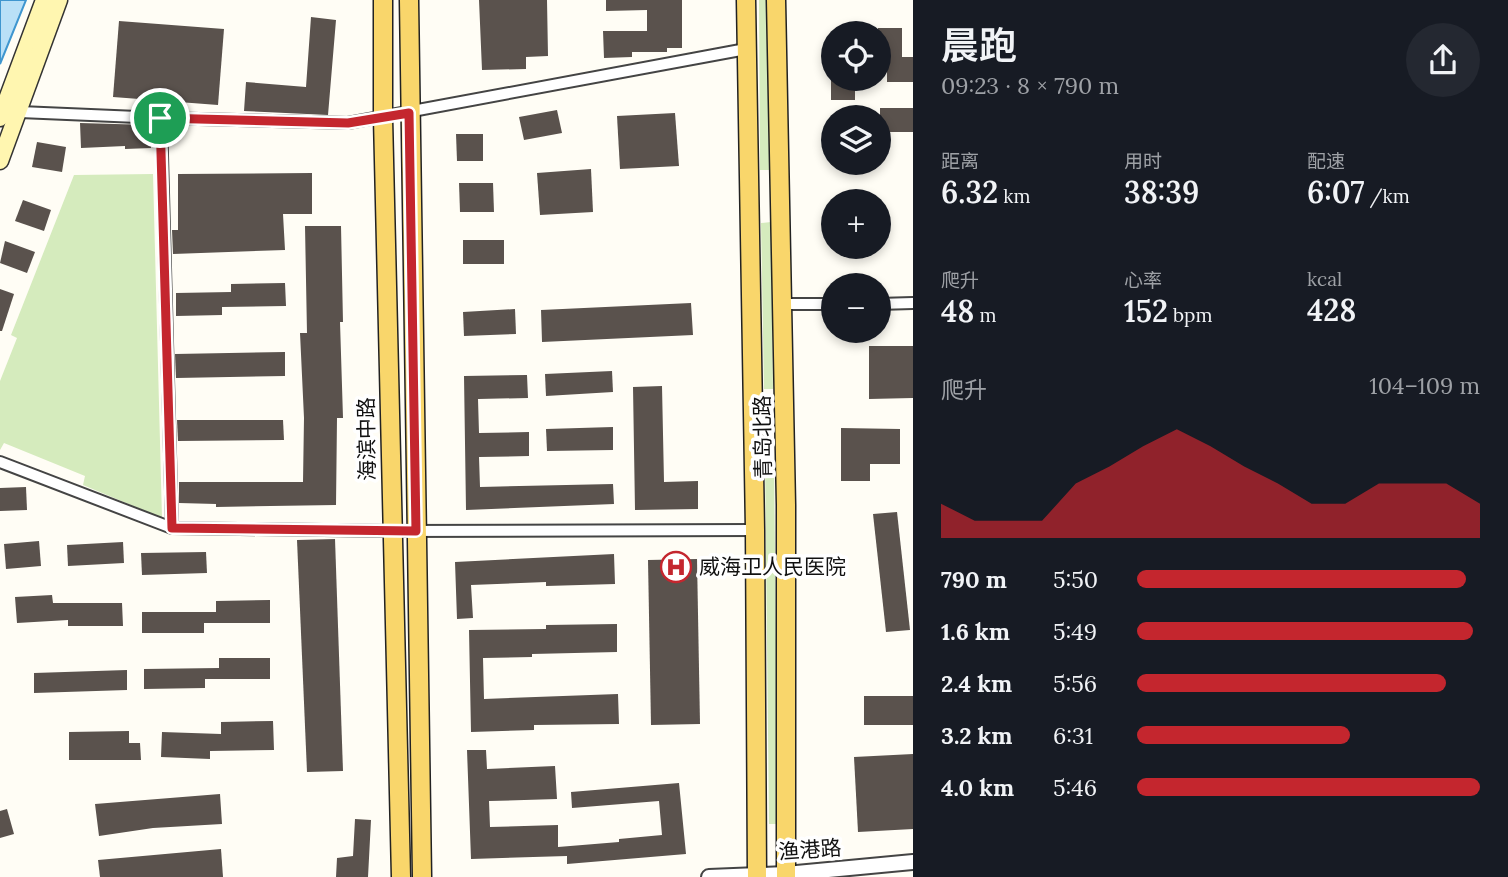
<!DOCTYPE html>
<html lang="zh">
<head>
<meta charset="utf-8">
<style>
  :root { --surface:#171b24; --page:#242831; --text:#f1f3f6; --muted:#9ea1a6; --accent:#c4262e }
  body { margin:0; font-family:Lora,"Noto Sans SC",serif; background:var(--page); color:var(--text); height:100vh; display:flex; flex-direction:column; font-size:26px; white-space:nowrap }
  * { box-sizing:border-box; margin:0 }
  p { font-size:23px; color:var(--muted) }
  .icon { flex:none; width:38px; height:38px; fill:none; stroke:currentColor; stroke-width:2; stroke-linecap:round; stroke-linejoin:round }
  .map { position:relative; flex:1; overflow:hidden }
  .details { display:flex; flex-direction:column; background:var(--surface); width:595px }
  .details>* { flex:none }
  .fabs { position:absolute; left:821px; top:21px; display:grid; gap:14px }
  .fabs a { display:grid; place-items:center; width:70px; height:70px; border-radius:50%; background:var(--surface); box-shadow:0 4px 10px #0003; font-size:35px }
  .pin { position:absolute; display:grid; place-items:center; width:60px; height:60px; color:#fff; margin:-30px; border:4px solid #fff; border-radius:50%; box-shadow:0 2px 7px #0007 }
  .round { display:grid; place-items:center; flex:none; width:74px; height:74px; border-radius:37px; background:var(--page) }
  .head { display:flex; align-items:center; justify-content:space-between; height:119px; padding:0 28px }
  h1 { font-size:38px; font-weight:600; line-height:52px }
  .figures { display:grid; grid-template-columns:repeat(3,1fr); gap:10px; height:119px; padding:7px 28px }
  .figures div { display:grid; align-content:center }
  .figures b { font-size:30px; font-weight:600 }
  .figures small { font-size:19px; font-weight:400 }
  .figures p { font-size:19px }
  .chart { height:196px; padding:14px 28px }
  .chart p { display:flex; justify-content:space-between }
  .chart svg { width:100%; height:126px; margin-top:7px; fill:var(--accent); opacity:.7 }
  ul { padding:0 28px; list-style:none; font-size:23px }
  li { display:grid; grid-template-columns:112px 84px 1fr; align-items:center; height:52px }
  li i { height:18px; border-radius:9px; background:var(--accent) }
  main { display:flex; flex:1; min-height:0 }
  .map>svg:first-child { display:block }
  .green { fill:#d5ebbd }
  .water { fill:#b9e0f7; stroke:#3f96cf; stroke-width:2 }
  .building { fill:#5a524d }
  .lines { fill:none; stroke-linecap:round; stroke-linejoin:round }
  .minor-casing { stroke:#444; stroke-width:14 }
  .tertiary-casing { stroke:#444; stroke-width:18 }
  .secondary-casing { stroke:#333; stroke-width:19 }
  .primary-casing { stroke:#222; stroke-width:21 }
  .minor { stroke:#fff; stroke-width:10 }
  .tertiary { stroke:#fff; stroke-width:14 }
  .secondary { stroke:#fff6b0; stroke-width:16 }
  .primary { stroke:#f9d66b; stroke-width:18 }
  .route-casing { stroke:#fff; stroke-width:14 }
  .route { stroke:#c4262e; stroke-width:9 }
  .labels { text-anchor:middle; stroke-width:7; stroke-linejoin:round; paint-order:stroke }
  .street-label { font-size:21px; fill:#111; stroke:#fff }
  .poi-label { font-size:21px; fill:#111; stroke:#fff; text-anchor:start }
</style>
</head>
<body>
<main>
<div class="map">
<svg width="913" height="877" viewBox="0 0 913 877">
  <rect width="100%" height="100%" fill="#fffdf5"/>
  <!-- green -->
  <g class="green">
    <polygon points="759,0 768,0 771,170 760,170"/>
    <polygon points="153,174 162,518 83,485 85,476 4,443 0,450 0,381 17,338 11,335 74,175"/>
    <polygon points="771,222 773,389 764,389 761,223"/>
    <polygon points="765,460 774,460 778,824 769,824"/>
  </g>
  <!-- water -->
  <polygon class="water" points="0,0 26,0 0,64"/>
  <!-- building -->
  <g class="building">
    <polygon points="479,0 547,0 548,56 526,57 526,69 482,70"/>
    <polygon points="606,0 682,0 682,48 667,48 667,52 632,52 632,57 604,58 603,31 647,31 647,10 606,11"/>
    <polygon points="311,17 336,20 328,115 244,111 246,82 306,87"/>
    <polygon points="119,21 224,29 218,105 113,97"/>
    <polygon points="878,28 902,28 902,57 913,57 913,82 887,82 887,42 878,42"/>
    <rect x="831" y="79" width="24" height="21"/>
    <rect x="880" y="108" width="33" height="24"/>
    <polygon points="557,110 562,133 524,140 519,117"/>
    <polygon points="675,113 679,166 620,169 617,116"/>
    <polygon points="80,123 150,125 151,148 125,149 125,146 81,148"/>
    <polygon points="456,134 483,134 483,161 457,161"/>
    <polygon points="37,142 66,147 62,172 32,167"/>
    <polygon points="591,169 593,212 540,215 537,173"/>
    <polygon points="312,173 312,214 283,214 285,250 173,254 172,230 178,230 178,174"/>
    <polygon points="459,183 493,183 494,212 460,212"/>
    <polygon points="23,200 51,210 44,231 15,221"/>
    <polygon points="305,226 341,226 343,322 340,322 343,418 337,418 336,505 216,507 216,504 179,503 179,482 303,482 304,418 300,333 307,333"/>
    <rect x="463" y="240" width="41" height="24"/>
    <polygon points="5,241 35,252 27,273 0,263"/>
    <polygon points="285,283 286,306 222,307 222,315 176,316 176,293 231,292 231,284"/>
    <polygon points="0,289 14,294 2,331 0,331"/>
    <polygon points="691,303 693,335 542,342 541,310"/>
    <polygon points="515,309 516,334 464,336 463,312"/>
    <polygon points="869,346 913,346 913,398 869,399"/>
    <polygon points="285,352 285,376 176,378 175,354"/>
    <polygon points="612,371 613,392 546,396 545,374"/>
    <polygon points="527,375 528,398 478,399 479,433 529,432 529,456 479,457 480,487 613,484 614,504 466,510 464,376"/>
    <polygon points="662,386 664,482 698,481 698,509 635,510 633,387"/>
    <polygon points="177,420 283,420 284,440 178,441"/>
    <polygon points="613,427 613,450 547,451 546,429"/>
    <polygon points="841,428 900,429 900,464 870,464 870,481 841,481"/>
    <polygon points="26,487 27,510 0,511 0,488"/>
    <polygon points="897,512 910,630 886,632 873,514"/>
    <polygon points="335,539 343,771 307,772 297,540"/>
    <polygon points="39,541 41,566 6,569 4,544"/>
    <polygon points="123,542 124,563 68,566 67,545"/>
    <polygon points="206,552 207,573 142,575 141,553"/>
    <polygon points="614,554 615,584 546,586 546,582 471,585 473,618 457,619 455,562"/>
    <polygon points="697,559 700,724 651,725 648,560"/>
    <polygon points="52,595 53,603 122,603 123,626 68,626 68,620 17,623 15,597"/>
    <polygon points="270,600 270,623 204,623 204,633 142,633 142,612 216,612 216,601"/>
    <polygon points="617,624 617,652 532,654 532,657 483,658 484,699 618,694 619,724 534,725 534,730 471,732 469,630 546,629 546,625"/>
    <polygon points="219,658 270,658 270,679 205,679 205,688 144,689 144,669 219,668"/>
    <polygon points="127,670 127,690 34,693 34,673"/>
    <rect x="864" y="696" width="49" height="29"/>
    <polygon points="273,721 274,750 210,751 210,759 161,757 162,732 221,734 221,722"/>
    <polygon points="129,731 129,743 140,743 141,760 69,760 69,732"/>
    <polygon points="467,750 486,750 487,769 555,766 557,799 489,801 490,827 558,825 558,847 619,842 619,839 662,835 659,801 572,808 571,792 679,783 686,854 567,864 567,856 471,859"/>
    <polygon points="913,754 913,829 858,832 854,757"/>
    <polygon points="220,794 222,824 153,828 99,836 95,804"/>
    <polygon points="7,809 14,834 0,838 0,811"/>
    <polygon points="355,819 371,820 368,877 336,877 337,858 353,856"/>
    <polygon points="221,849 223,877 100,877 98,860"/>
  </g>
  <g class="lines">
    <!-- minor casing -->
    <g class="minor-casing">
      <g id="minor">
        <polyline points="14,109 20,112 161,118 348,123 746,49"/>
        <polyline points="161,118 172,528"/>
        <polyline points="783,304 833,304"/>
        <polyline points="878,304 913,303"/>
        <polyline points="0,462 172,528 392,531 755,530"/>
      </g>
    </g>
    <!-- tertiary casing -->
    <g class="tertiary-casing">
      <polyline id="tertiary" points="709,877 786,874 913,862"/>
    </g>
    <!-- secondary casing -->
    <g class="secondary-casing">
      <g id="secondary">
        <polyline points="0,118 44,0"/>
        <polyline points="0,161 59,0"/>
      </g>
    </g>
    <!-- primary casing -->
    <g class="primary-casing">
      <g id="primary">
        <polyline points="383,0 383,118 401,877"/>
        <polyline points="409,0 422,877"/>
        <polyline points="746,0 755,530 757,877"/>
        <polyline points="776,0 786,505 786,877"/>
      </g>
    </g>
    <!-- minor -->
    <use href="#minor" class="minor"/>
    <!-- tertiary -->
    <use href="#tertiary" class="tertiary"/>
    <!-- secondary -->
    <use href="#secondary" class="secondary"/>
    <!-- primary -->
    <use href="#primary" class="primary"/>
  </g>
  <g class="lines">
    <!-- route casing -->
    <g class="route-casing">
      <polygon id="route" points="409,113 416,531 172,528 160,118 348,123"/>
    </g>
    <!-- route -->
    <use href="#route" class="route"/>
  </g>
  <!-- icons -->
  <defs>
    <g id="hospital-ring" transform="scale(1.575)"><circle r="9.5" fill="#fff" stroke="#c4262e" stroke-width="1.5"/><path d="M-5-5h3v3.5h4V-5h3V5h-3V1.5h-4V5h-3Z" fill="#c4262e"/></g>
  </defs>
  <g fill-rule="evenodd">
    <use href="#hospital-ring" x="676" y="567"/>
  </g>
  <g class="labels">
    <!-- street labels -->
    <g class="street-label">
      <text transform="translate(763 437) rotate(-91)" y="7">青岛北路</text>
      <text transform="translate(367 439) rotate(-91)" y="7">海滨中路</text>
      <text transform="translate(810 850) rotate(-4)" y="7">渔港路</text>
    </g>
    <!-- poi labels -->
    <g class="poi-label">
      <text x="699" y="574">威海卫人民医院</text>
    </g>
  </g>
</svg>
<div class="fabs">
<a><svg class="icon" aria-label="locate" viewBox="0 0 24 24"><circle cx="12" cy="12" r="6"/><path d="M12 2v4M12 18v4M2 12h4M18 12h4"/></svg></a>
<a><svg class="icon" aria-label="layers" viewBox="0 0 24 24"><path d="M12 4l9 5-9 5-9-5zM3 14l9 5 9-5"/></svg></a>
<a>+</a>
<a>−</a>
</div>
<div class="pin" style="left:160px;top:118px;background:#1e9e55"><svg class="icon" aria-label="arrive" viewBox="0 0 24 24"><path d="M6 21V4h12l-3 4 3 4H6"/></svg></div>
</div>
<section class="details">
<div class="head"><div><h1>晨跑</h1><p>09:23 · 8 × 790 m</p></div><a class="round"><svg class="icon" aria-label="share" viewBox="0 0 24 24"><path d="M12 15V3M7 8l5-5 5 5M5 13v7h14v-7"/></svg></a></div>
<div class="figures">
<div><p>距离</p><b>6.32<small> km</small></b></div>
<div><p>用时</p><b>38:39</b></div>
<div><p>配速</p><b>6:07<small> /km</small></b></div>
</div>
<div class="figures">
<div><p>爬升</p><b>48<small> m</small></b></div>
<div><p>心率</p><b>152<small> bpm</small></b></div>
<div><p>kcal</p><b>428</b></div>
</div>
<div class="chart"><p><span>爬升</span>104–109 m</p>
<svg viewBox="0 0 160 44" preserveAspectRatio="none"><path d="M0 44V32L10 38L20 38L30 38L40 25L50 19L60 12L70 6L80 12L90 19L100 25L110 32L120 32L130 25L140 25L150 25L160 32V44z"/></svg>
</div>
<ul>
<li><b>790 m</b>5:50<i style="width:96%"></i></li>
<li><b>1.6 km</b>5:49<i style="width:98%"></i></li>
<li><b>2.4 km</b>5:56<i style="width:90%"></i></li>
<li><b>3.2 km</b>6:31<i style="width:62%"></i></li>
<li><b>4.0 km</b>5:46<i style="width:100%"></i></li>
</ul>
</section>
</main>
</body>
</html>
